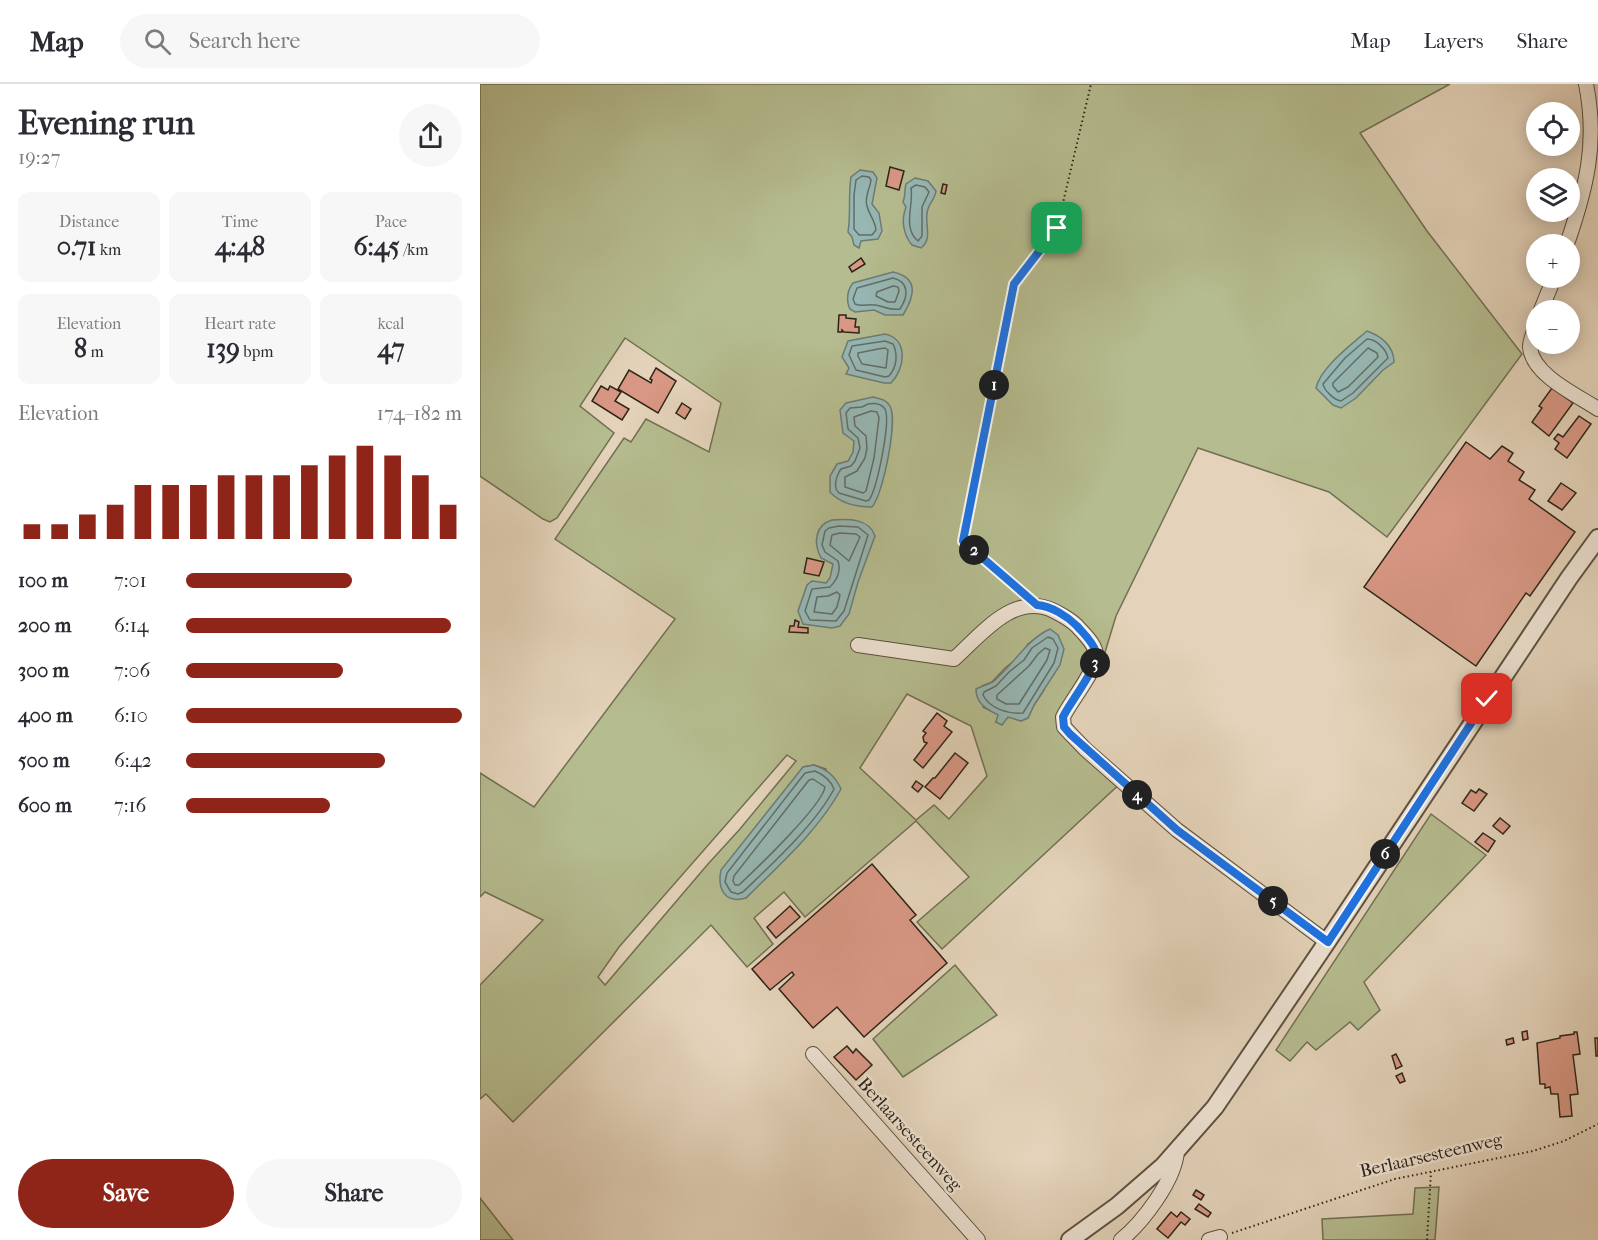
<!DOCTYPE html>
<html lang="en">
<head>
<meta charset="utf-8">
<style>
  :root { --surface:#fff; --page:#f7f7f7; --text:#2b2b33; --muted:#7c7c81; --line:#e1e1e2; --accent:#8f2418 }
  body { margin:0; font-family:"IM FELL French Canon",serif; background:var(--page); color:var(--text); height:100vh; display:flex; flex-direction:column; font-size:22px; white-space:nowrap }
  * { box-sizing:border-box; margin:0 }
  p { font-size:20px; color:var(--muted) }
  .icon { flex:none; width:33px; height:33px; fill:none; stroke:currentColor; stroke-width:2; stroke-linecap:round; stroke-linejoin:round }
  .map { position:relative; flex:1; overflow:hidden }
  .details { display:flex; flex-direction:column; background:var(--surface); width:480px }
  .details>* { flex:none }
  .buttons { position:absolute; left:1046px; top:18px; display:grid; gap:12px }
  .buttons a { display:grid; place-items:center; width:54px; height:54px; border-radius:50%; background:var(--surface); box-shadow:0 3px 15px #0003; font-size:30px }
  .pin { position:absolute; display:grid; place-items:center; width:51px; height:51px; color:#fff; margin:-26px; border-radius:12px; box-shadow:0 3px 9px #0006 }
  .km { position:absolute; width:30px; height:30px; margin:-15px; border-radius:50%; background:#222; color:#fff; font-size:16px; line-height:30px; text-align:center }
  .round { display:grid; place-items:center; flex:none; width:63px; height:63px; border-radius:32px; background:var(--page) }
  .overview { display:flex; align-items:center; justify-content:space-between; height:102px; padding:0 18px }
  h1 { font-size:33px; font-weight:700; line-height:45px }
  .figures { display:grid; grid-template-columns:repeat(3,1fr); gap:9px; height:102px; padding:6px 18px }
  .figures div { display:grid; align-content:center; border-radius:12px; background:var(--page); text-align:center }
  .figures b { font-size:26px; font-weight:700 }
  .figures small { font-size:16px; font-weight:400 }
  .figures p { font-size:16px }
  .chart { height:168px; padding:12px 18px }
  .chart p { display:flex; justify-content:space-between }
  .chart svg { width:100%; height:108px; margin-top:6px; stroke:var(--accent); stroke-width:6 }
  .action { display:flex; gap:12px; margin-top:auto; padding:12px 18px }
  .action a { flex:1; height:69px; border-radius:36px; background:var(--accent); color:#fff; font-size:24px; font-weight:700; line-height:69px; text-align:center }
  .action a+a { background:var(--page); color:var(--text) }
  ul { padding:0 18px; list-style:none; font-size:20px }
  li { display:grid; grid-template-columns:96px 72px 1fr; align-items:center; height:45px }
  li i { height:15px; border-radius:8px; background:var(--accent) }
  header { display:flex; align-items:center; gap:36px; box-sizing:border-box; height:84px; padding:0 30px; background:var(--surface); border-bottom:2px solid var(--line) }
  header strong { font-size:28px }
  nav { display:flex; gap:33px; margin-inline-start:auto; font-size:21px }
  .search { width:420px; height:54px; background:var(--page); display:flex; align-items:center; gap:15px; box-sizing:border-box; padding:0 21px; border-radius:33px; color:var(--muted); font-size:22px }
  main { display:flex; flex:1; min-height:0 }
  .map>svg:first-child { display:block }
  .green { fill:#b5bc8f; stroke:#717053; stroke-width:1.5; fill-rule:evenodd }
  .water { fill:#96b7b4; stroke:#6c7c75; stroke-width:1.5 }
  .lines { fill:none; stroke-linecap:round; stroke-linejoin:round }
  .shore { stroke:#626e66; stroke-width:1.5 }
  .building { fill:#d99885; stroke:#2d2417; stroke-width:1.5 }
  .minor-casing { stroke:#5b5040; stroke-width:16 }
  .tertiary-casing { stroke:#5b5040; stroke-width:20 }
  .path { stroke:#2d2417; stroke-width:2; stroke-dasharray:1.5 3; stroke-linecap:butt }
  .minor { stroke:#ede2d2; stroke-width:14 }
  .tertiary { stroke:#ede2d2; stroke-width:16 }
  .route-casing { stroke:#fff; stroke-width:12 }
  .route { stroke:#1a73e8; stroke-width:8 }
  .labels { text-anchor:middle; stroke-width:5; stroke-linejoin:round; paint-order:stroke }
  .street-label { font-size:18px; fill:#2d2417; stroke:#ede2d2 }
</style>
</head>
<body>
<header>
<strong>Map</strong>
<div class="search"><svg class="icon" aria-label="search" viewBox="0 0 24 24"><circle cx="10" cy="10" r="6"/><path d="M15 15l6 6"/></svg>Search here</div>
<nav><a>Map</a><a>Layers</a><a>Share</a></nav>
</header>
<main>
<section class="details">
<div class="overview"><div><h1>Evening run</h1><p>19:27</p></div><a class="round"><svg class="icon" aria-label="share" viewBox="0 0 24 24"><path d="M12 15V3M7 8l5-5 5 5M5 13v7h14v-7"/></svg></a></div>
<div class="figures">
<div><p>Distance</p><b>0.71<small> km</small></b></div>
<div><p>Time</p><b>4:48</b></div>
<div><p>Pace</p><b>6:45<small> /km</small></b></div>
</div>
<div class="figures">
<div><p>Elevation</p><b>8<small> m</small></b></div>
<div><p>Heart rate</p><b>139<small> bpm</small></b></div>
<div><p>kcal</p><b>47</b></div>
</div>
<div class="chart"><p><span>Elevation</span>174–182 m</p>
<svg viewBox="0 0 160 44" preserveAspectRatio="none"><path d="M5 44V38M15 44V38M25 44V34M35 44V30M45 44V22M55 44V22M65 44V22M75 44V18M85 44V18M95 44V18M105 44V14M115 44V10M125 44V6M135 44V10M145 44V18M155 44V30"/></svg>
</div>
<ul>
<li><b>100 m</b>7:01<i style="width:60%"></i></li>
<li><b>200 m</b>6:14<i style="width:96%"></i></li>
<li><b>300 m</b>7:06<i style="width:57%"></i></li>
<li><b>400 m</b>6:10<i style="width:100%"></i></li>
<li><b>500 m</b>6:42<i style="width:72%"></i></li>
<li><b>600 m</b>7:16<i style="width:52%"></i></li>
</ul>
<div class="action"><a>Save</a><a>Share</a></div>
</section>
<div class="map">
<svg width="1118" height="1156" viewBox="0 0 1118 1156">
  <rect width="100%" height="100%" fill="#e4d3ba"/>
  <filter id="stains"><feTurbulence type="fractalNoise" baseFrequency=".00333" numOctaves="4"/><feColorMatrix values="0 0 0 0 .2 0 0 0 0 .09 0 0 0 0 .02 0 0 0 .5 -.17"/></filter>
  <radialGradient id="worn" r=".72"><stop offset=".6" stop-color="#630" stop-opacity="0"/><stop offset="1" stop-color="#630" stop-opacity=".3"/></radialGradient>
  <!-- green -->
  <g class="green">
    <path d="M0,0H970L880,49L947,147L1042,270L907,453L849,408L718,364L636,532L623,575L586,632L587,641L645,695L462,865L437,838L489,793L436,737L325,833L304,808L274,834L293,860L267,883L231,841L33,1038L6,1010L0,1015V901L63,836L5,808L0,813V689L54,723L195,535L75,455L144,354L151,358L166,335L229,368L241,319L145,254L100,322L134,349L77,434L70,438L63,435L0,392ZM563,549L564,606L554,621L548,634L541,637L530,633L516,638L519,631L503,623L502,602L512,598L525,584L540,572L548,560ZM427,610L491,642L507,692L469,735L454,721L436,736L380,684ZM307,671L316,677L260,745L228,780L125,901L118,893L139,863ZM334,681L346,685L333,744L266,814L323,683Z"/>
    <polygon points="951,730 1006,771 884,898 900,926 878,946 870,938 836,966 827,958 810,977 796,966"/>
    <polygon points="475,881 517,931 423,993 393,955"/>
    <polygon points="959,1103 955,1156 843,1156 842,1135 933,1130 935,1104"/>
    <polygon points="0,1114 33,1156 0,1156"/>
  </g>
  <!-- water -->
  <g class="water">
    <path d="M380,86L393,88L397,94L392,120L399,129L402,147L398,155L381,157L379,164L374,161L372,153L368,148C371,130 368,112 371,93Z"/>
    <path d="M435,94L448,97L456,107C455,115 450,118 448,125C443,138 454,154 441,164L432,161C423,150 421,136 426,123L423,118C426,111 424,106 426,100Z"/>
    <path d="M413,188C440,194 434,213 423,231H405L394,226L375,228L370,225C366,217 367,206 373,199Z"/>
    <path d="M887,247C901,252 914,262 914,278L903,286L876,314L861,324L853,321L836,304C840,284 872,260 887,247Z"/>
    <path d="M405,250C429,255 425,285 411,299H404L366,290L369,284L362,273L368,257Z"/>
    <path d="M393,313C400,315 406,315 410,322C418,336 403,411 392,423C377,423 360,419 350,408V392L357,380L368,377L373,368L374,357L363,349L360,326L366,319Z"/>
    <path d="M352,436C368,435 389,434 395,452L378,498L369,530L360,542L352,544L323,540L318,527L327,501L332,497L346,499L350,494L353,480L341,474C333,459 335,441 352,436Z"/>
    <path d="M570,545L578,551L584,565L580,581L554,621L548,634L541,637L528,633L522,641L516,638L518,631C507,625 496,620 496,605C502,602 509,600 514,597C534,580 546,556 570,545Z"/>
    <path d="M334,681C348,686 355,692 361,705C338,747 299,781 266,814C245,820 237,805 241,786L323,683Z"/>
  </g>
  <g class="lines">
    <!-- shore -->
    <g class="shore">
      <path d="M382,92L389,93L391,96C390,104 384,114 387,122C389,131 395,136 396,146L392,151H379L374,145V111L376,96Z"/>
      <path d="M436,101L445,103L449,108L442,123V152L438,157C422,144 434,121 431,104Z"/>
      <path d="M413,194C430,198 428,213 420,225C410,227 404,222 395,221C387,220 382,223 375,220L373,215L377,204Z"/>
      <polygon points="413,202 418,203 419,207 415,218 408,218 396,212 397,208"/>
      <path d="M887,255C896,255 906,265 908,274L873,309L861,317C854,316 844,306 843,300L865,274Z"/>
      <path d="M405,257L413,260C418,270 417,283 409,292L405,293L376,286L369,271L372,262Z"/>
      <polygon points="888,264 897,269 898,273 868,303 858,308 853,302 853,299"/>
      <polygon points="398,265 405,264 408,266 406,284 382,280 378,272 378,269"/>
      <path d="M388,320C394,319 401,319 405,325C411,337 397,405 389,416L386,417L359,409C353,404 356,394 359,388L361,385L371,382L375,377L380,364L378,354L368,345L366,329L370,324L382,323Z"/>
      <polygon points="391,327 397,328 399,334 394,374 386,407 383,409 365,403 365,393 377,387 385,374 387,364 386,352 375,342 374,333"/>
      <path d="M359,442L378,443L388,451L364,527L356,537L330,536L325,527L332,505L350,503C357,496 361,487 358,477L345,468L342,461L345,447L349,444Z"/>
      <polygon points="360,449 376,450 380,453 369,477 350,461 352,451"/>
      <polygon points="357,508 360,511 357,523 352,530 334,528 337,513 348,512"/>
      <path d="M568,553L573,555L578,564L574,579L543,629C528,630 510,625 503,611L504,608L516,602L529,588L544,576L552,564Z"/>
      <polygon points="565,564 570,566 567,576 539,620 526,620 517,615 517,611 549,582 558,570"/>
      <path d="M335,687C344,691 351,696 354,705C335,741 292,780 263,808L258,810L251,808L245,798L247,789L325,689Z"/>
      <path d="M333,695L345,703C342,722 276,785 259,801H255L253,797L254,792L329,696Z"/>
    </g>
  </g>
  <!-- building -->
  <g class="building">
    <polygon points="410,83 424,87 419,106 406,102"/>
    <polygon points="463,100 467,101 465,110 461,109"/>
    <polygon points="381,174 385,180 372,188 369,183"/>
    <polygon points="359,231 366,231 366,234 376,235 375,243 379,243 379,249 364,248 362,246 362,248 358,248"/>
    <polygon points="176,284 196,297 178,329 138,305 149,286 171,299 172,296 170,295"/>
    <polygon points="121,302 128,306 130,302 141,308 135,317 149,325 142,336 112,317"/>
    <polygon points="1072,304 1093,319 1069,352 1052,338 1062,324 1059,322"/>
    <polygon points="202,319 211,325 205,335 196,329"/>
    <polygon points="1099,332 1111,340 1087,374 1075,365 1079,359 1074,355 1078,350 1083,353"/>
    <polygon points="986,358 1010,375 1022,362 1033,369 1028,377 1044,388 1039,396 1055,406 1049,415 1095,448 1050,512 1046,509 996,582 884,503"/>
    <polygon points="1081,399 1096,409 1082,426 1068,417"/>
    <polygon points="327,474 344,478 339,492 324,489"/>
    <polygon points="315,536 319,538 318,543 328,544 328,549 309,548 310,542 314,542"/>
    <polygon points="457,629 467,637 464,642 472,648 443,684 434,676 447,659 444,658 443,653 446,649 443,647"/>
    <polygon points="475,669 488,679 460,715 445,703 453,694 455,694"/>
    <polygon points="436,697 443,702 438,708 432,703"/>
    <polygon points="999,705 1007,710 994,727 982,719 991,706 996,709"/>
    <polygon points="1020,734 1030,742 1023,750 1013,742"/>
    <polygon points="1003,749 1015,757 1008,768 995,758"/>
    <polygon points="392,780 436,831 430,836 467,879 384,953 357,923 333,944 299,905 314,891 312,888 290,906 272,885"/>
    <polygon points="310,822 320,833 296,854 287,843"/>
    <polygon points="1047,947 1048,955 1043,956 1042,948"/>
    <polygon points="1094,948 1097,948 1100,970 1093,971 1098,1010 1090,1011 1092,1032 1080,1033 1078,1010 1071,1010 1070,1003 1065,1004 1065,1000 1060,1000 1057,959 1080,954 1080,952 1094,950"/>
    <polygon points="1033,954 1034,959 1027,961 1026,956"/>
    <polygon points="1115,954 1118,954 1118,972 1116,972"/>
    <polygon points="367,962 373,969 376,965 392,981 376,996 354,973"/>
    <polygon points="916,970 922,982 916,985 912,972"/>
    <polygon points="922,989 925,997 920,999 916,992"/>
    <polygon points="716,1106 724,1111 721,1116 713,1111"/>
    <polygon points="719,1120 731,1129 728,1133 715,1125"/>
    <polygon points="691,1128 697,1133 701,1128 710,1135 705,1141 701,1138 688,1154 677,1145"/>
  </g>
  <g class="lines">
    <!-- minor casing -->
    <g class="minor-casing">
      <g id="minor">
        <path d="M1087,160C1106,105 1118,59 1106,0"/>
        <polyline points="1061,226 1074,194"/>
        <path d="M1056,241C1054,248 1050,256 1050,263C1052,291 1097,311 1118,325"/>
        <path d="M378,561L474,575C501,551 534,507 574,527C582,531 591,536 597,542C604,550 617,561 616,573C615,588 590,618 583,633L584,643L605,665L697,746L847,858"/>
        <polyline points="333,970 498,1156"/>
        <path d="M641,1156C663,1138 695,1096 697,1067"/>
        <polyline points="729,1156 740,1153"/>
      </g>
    </g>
    <!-- tertiary casing -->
    <g class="tertiary-casing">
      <polyline id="tertiary" points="590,1156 637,1122 683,1082 735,1023 847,858 1089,494 1118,454"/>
    </g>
    <!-- path -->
    <g class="path">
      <polyline points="544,510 483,457 535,200 577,144 611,0"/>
      <polyline points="752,1149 915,1095 1053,1067 1084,1057 1118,1040"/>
      <polyline points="947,1156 951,1088"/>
    </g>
    <!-- minor -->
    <use href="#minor" class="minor"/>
    <!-- tertiary -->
    <use href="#tertiary" class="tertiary"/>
  </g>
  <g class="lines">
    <!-- route casing -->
    <g class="route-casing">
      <path id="route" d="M577,144L534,200L483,457L557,521C571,522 587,532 597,542C604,550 613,558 616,568C619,583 590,618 583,633L584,643L590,650L697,746L848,858L1007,615"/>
    </g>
    <!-- route -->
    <use href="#route" class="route"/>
  </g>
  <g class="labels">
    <!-- street labels -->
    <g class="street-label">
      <text transform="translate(430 1050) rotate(48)" y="6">Berlaarsesteenweg</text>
      <text transform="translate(951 1071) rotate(-13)" y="6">Berlaarsesteenweg</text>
    </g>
  </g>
  <rect width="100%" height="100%" filter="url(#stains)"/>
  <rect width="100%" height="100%" fill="url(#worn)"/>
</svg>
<div class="buttons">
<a><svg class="icon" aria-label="locate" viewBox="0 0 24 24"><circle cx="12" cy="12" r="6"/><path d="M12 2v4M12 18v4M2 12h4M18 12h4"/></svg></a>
<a><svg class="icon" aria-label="layers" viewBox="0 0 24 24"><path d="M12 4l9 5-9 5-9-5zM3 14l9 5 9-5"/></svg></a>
<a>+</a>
<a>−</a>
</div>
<div class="pin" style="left:577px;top:144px;background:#1e9e55"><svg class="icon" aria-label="arrive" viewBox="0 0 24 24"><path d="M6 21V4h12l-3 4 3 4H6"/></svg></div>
<div class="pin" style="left:1007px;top:615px;background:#d93025"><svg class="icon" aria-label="check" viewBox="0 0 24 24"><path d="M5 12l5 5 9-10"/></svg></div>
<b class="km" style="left:514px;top:301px">1</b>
<b class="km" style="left:494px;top:466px">2</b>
<b class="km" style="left:615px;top:579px">3</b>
<b class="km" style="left:657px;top:711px">4</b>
<b class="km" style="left:793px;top:817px">5</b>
<b class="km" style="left:905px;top:770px">6</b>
</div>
</main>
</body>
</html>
